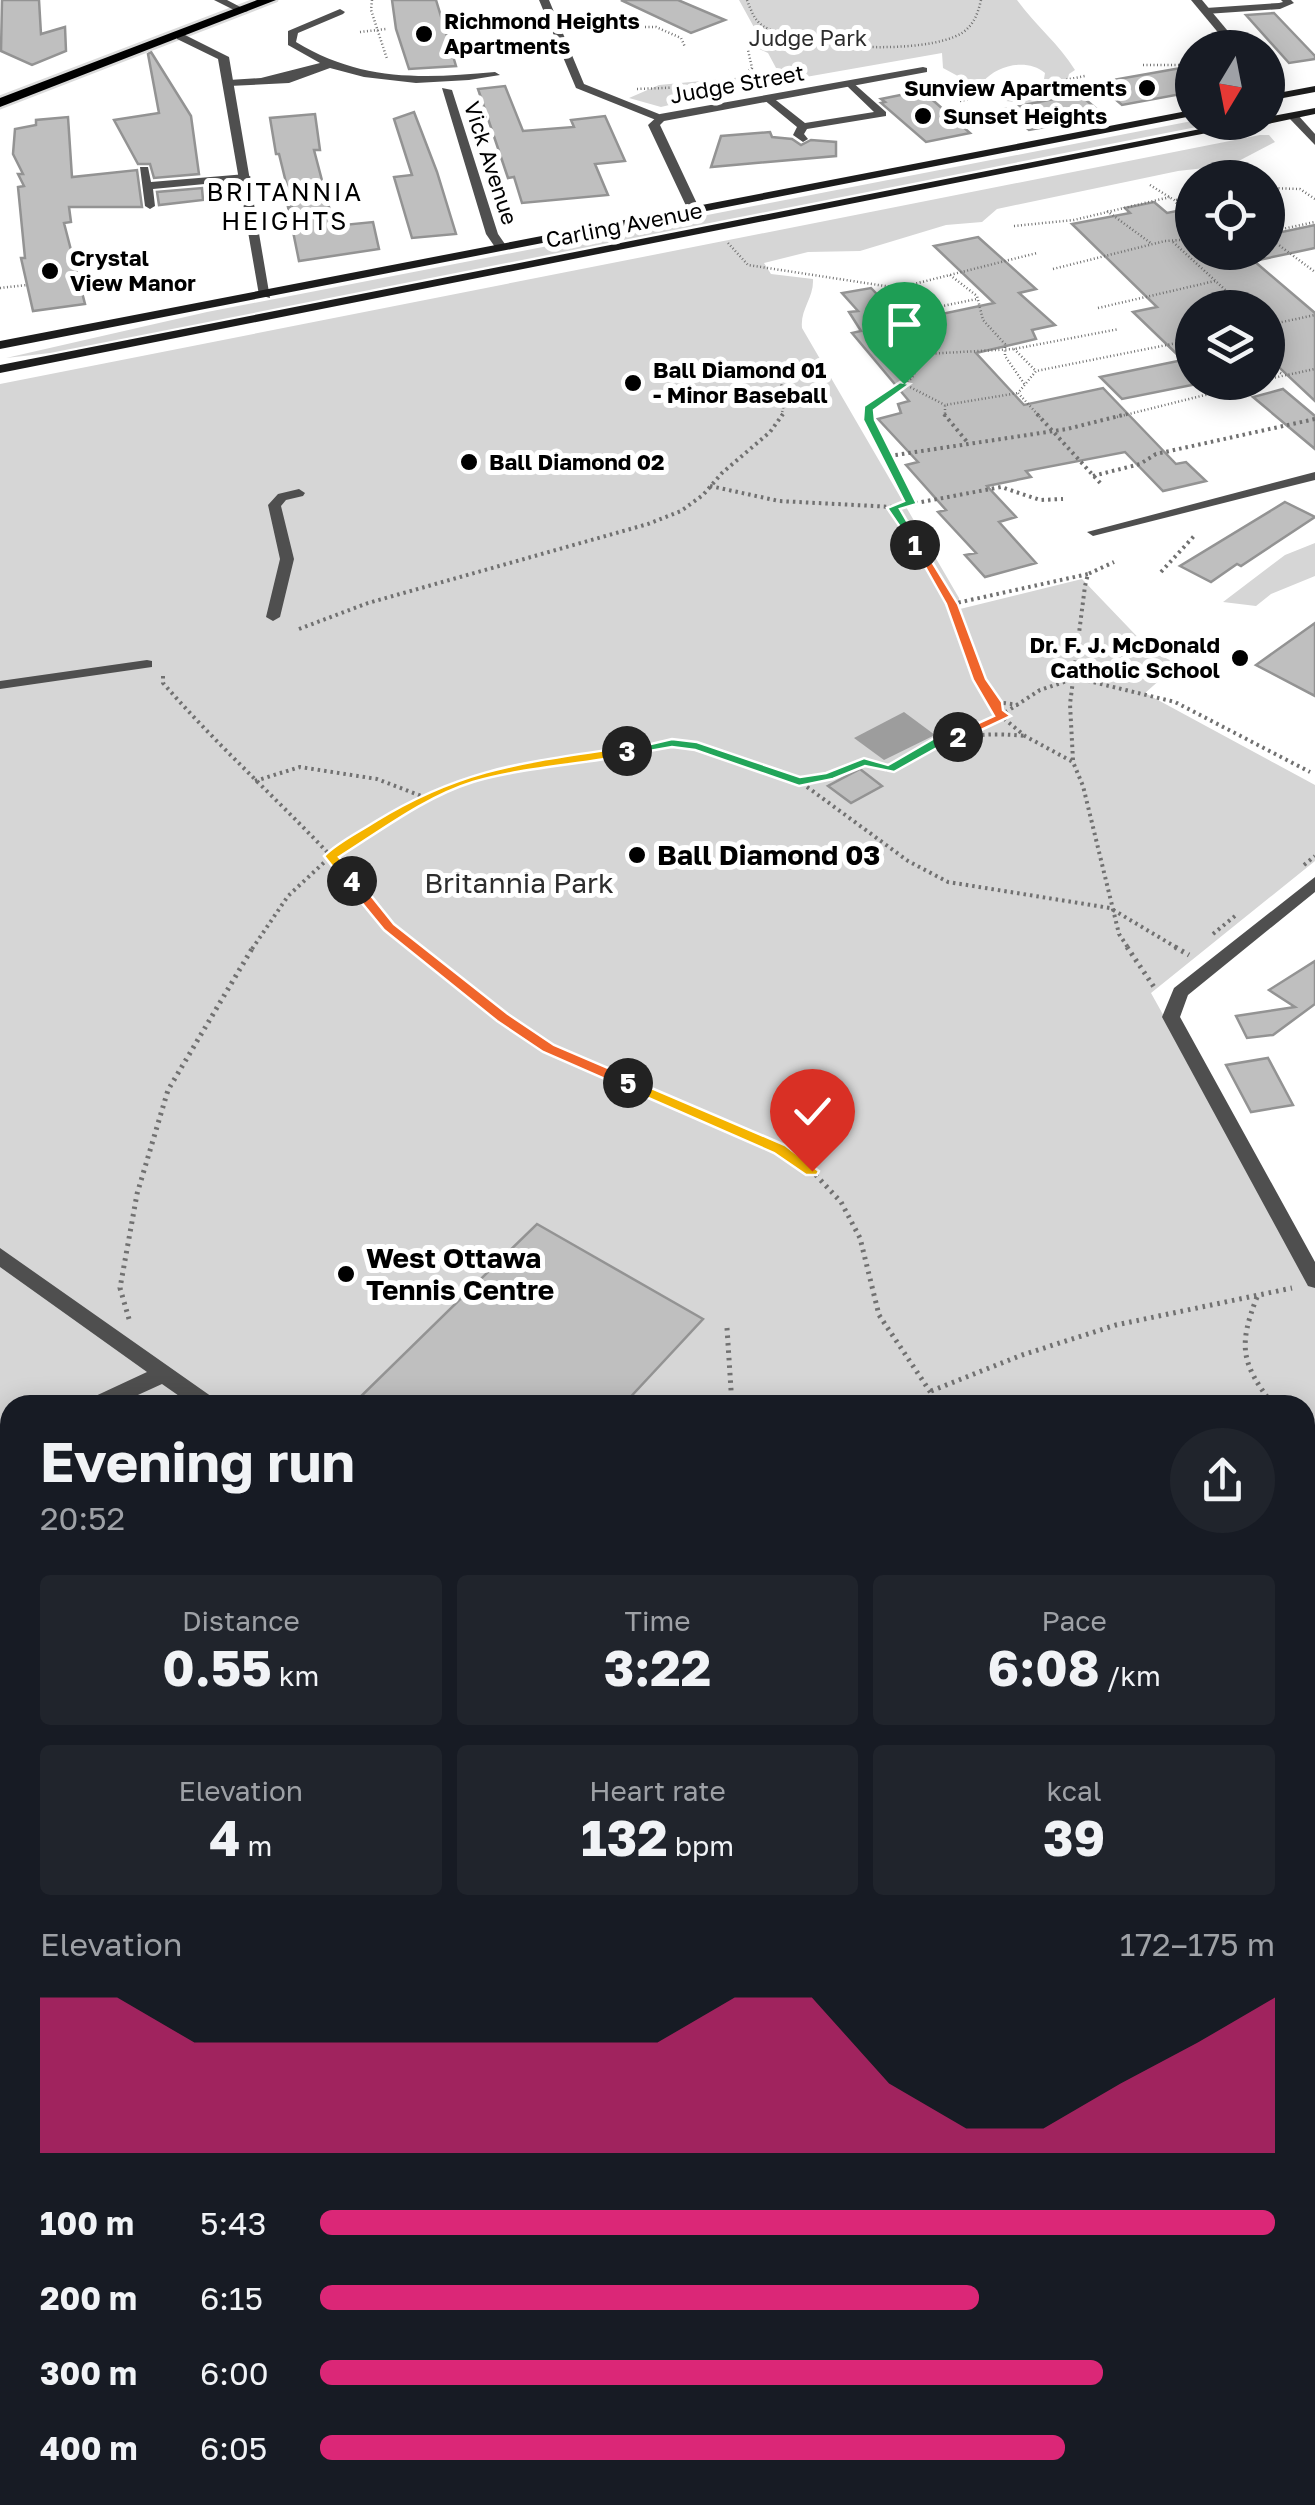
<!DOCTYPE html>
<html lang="en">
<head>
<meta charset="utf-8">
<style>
  :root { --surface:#171b24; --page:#20242c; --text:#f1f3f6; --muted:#9ea1a6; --accent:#db2777 }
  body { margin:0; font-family:"Golos Text",sans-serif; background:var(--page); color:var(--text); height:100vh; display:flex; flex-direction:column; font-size:38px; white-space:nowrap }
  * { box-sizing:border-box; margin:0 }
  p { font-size:32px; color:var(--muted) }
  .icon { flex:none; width:55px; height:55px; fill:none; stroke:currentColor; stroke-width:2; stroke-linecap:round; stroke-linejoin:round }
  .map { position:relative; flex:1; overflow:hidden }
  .side { position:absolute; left:0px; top:1395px; width:1315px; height:1110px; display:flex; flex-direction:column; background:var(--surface); border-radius:30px 30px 0 0; box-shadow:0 5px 25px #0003 }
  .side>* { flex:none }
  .needle { width:65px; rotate:190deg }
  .tools { position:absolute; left:1175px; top:30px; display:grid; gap:20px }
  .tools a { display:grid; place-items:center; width:110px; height:110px; border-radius:50%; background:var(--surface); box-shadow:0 5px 25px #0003; font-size:50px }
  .pin { position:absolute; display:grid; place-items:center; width:85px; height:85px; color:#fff; margin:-102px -42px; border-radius:50% 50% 50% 0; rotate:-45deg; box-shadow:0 0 10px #0007 }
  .pin .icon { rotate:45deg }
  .km { position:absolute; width:50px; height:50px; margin:-25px; border-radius:50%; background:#222; color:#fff; font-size:28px; line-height:50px; text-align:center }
  .round { display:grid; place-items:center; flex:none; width:105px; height:105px; border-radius:52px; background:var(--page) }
  .head { display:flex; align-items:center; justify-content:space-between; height:170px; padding:0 40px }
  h1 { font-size:55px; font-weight:700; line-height:75px }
  .metrics { display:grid; grid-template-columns:repeat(3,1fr); gap:15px; height:170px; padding:10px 40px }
  .metrics div { display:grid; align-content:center; border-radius:10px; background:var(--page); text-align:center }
  .metrics b { font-size:50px; font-weight:700 }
  .metrics small { font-size:28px; font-weight:400 }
  .metrics p { font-size:28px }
  .chart { height:280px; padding:20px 40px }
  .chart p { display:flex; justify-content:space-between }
  .chart svg { width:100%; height:180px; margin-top:10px; fill:var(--accent); opacity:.7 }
  ul { padding:0 40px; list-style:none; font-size:32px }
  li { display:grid; grid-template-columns:160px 120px 1fr; align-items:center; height:75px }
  li i { height:25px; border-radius:12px; background:var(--accent) }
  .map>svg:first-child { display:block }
  .green { fill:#d6d6d6; fill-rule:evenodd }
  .water { fill:#9d9d9d }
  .building { fill:#bfbfbf; stroke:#939393; stroke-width:2.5 }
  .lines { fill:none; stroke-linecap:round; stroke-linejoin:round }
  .primary-casing { stroke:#dbdbdb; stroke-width:5 }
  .path-far3 { stroke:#717171; stroke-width:2.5; stroke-dasharray:1 2.5; stroke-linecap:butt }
  .path-far2 { stroke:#717171; stroke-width:4; stroke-dasharray:2.5 4; stroke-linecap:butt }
  .path-far1 { stroke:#717171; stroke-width:5; stroke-dasharray:2.5 5; stroke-linecap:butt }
  .path { stroke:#717171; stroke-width:6; stroke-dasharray:4 6; stroke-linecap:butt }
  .lane { fill:#4f4f4f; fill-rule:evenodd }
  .street { fill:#4f4f4f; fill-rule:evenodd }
  .secondary { fill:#1c1c1c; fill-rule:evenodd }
  .primary { fill:#000; fill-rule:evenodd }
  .split-1 { fill:#22a559; stroke:#fff; stroke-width:2.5 }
  .split-2 { fill:#f0652b; stroke:#fff; stroke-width:2.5 }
  .split-3 { fill:#22a559; stroke:#fff; stroke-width:2.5 }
  .split-4 { fill:#f5b400; stroke:#fff; stroke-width:2.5 }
  .split-5 { fill:#f0652b; stroke:#fff; stroke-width:2.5 }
  .split-6 { fill:#f5b400; stroke:#fff; stroke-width:2.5 }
  .poi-dot { fill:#000; stroke:#fff; stroke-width:4 }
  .labels { text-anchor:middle; stroke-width:10; stroke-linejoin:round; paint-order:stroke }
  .far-poi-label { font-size:22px; font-weight:bold; fill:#000; stroke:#fff; text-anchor:start }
  .far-park-label { font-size:22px; fill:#2d2d2d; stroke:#fff }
  .far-street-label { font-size:22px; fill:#000; stroke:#fff }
  .far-neighbourhood-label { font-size:25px; letter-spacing:2.5px; fill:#000; stroke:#fff }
  .poi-label { font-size:28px; font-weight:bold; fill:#000; stroke:#fff; text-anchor:start }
  .park-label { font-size:28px; fill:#2d2d2d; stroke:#fff }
</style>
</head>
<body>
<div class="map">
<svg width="1315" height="2505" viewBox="0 0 1315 2505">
  <rect width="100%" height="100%" fill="#fff"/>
  <!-- green -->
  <g class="green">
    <path d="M739,0H1017C1037,27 1059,44 1075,70L1069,74L1067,82L1074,91L1032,104L1006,101L1044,79L1045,73C1027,58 997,65 983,82L967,81L943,68L942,53L783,81L768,53L757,48L761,40Z"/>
    <polygon points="755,76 767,81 762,86 699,92 694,99 661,107 629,98 659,85"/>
    <polygon points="1192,121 1217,123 50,353 6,358 207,312"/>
    <path d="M1260,135H1269L1275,142L1231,165L1178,171L997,209L982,222L946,225L860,251L808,252L764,263L771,274L813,279C814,298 800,309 802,328L959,598L960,609L1082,579L1151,651L1178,664L1145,693L1315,785V861L1151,993L1315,1288V2505H0V384ZM10,1405H1305V2495H10Z"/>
    <polygon points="1315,543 1315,576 1271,594 1256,606 1223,602 1285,555"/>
  </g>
  <!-- water -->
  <polygon class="water" points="904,712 935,735 884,760 854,738"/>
  <!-- building -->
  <g class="building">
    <polygon points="2,0 39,0 41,34 65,27 66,51 32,65 1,51"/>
    <polygon points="392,0 436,0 456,66 409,69 396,29"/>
    <polygon points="621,0 678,0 725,20 691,33"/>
    <polygon points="1274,13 1315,56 1315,59 1289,63 1246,15"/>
    <polygon points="151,52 191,116 199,174 154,178 150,164 138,164 114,120 159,113 148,54"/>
    <polygon points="1192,66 1192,92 1122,105 1096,83"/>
    <polygon points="505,86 523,131 574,127 571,120 605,116 625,161 595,164 608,195 522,203 514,177 508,178 478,89"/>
    <polygon points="920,91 927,95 970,133 926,142 881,103 885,102 881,99"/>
    <polygon points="1079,94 1105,116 1029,130 1004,109"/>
    <polygon points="414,112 437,172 456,234 412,238 394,177 412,175 394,119"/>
    <polygon points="315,114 320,150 314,150 334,226 373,222 379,249 299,261 288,207 292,207 279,154 276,154 270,118"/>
    <polygon points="68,117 72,177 137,170 142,207 69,207 71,222 64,223 85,304 33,311 21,258 25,258 18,187 24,186 18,174 23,174 13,154 15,129 36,125 36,120"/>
    <polygon points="770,132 772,137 792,139 801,145 811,140 836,142 836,156 711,167 721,136"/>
    <polygon points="202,188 203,200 159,205 157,192"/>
    <polygon points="1154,202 1167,213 1192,208 1192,252 1268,252 1268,235 1315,225 1315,248 1254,261 1315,313 1315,401 1268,357 1268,308 1192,308 1192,385 1122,399 1100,377 1183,360 1133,312 1157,307 1072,224 1130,213 1125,208"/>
    <polygon points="978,237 1036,289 1019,293 1055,325 1032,330 1036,339 976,353 1024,405 1103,388 1176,464 1186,462 1206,481 1163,491 1125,452 1026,471 1031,477 987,486 1016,517 999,522 1036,563 985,577 965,555 976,553 938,512 946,510 906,465 918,462 878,419 901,413 898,404 909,401 852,333 861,331 849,312 858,311 842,293 871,288 904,322 994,303 934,246"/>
    <polygon points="1283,389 1315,416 1315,449 1253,397"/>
    <polygon points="1285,502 1315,517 1241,566 1237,564 1211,582 1180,566"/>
    <polygon points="1315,623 1315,696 1256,665"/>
    <polygon points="860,769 882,786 851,803 828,786"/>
    <polygon points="1315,961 1315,1004 1273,1035 1247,1038 1236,1016 1295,1007 1269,990"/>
    <polygon points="1268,1058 1293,1105 1251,1112 1226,1065"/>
    <polygon points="537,1224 703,1319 623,1405 352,1405"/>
  </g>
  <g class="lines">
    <!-- primary casing -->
    <g class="primary-casing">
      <polygon id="primary" points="257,0 276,0 0,107 0,98"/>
    </g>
    <!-- path-far3 -->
    <g class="path-far3">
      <polyline points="372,0 371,10 387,59"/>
      <path d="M747,0C751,10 754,20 763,26C799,49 925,56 962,33C974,25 978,13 981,0"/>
      <polyline points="760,25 759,36 781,34"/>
      <polyline points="638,27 656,27 681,38 685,47"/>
      <polyline points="360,32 386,29"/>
      <polyline points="1143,65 1192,65"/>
      <polyline points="637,89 714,86 742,77 752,68 748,50 759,36"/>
      <polyline points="960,101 1085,76"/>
      <polyline points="1150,185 1174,200 1192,221"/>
      <polyline points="1268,188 1300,189 1315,199"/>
      <polyline points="1176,200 1192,196"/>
      <polyline points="1107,211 1152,244"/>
      <polyline points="1014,226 1074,220 1170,197"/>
      <polyline points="1268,232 1315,222"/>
      <polyline points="1268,237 1315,272"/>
      <polyline points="1173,242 1245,308"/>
      <polyline points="728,243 748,265 898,288"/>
      <polyline points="1053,269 1165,241 1192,239"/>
      <polyline points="950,275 977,296 983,320 1005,344 1005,356 1025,385"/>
      <polyline points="0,288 27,285"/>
      <polyline points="1098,308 1215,281"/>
      <polyline points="903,314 977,299"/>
      <polyline points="1268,325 1315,315"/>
      <polyline points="1014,349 1036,371"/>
      <polyline points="925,354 893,296 898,288 1037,253"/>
      <polyline points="925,354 1014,349 1119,329"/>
      <polyline points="773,365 786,396 781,417"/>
      <polyline points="1268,366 1282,374"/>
      <polyline points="1268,379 1315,369"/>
      <polyline points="904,384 945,405"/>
      <polyline points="869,417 868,409 912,378 925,354"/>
      <polyline points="945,417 945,405 1018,393"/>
      <polyline points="1040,417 1018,393 1036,371 1192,340"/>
      <polyline points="1117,417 1257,382"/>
    </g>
    <!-- path-far2 -->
    <g class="path-far2">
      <polyline points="868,414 911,504 1001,487 1040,500 1063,499"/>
      <polyline points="944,414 968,443"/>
      <polyline points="1037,414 1102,485"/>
      <polyline points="889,456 1067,429 1127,414"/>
      <polyline points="1093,476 1140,464 1156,454 1315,419"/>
      <polyline points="710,486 779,501 893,507"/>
      <polyline points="911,504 893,507 952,604 979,680 995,702 996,712 1025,736 1073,762 1083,786 1119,934 1129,949"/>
      <polyline points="1161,572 1195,535"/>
      <polyline points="952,604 1088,574"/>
      <polyline points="299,629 368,603 648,524 681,511 703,495 722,473 770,432 783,414"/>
      <path d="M163,676V683C215,743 274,796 329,854C359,886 382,921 417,949"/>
      <polyline points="997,702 1018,705"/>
      <polyline points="978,730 1040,690 1076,678 1175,702 1310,772"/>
      <polyline points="1073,760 1070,704 1085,586 1088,574 1114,562"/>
      <polyline points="255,781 300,767 377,779 424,797"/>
      <path d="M799,781L829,777L864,762L889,770C939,741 966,730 1025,736"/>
      <polyline points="1304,865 1315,856"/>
      <polyline points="1213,934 1235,916"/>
      <polyline points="252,949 288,896 331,856 424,797 466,780 515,768 672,743 737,757 799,781 908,861 948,882 1110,908 1179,949"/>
    </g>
    <!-- path-far1 -->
    <g class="path-far1">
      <polyline points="414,947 503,1018 548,1048 780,1149 812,1171 841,1202 860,1238 879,1315 939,1405"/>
      <polyline points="1127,947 1154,987"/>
      <polyline points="1175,947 1189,955"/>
      <path d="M1257,1297C1238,1346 1241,1363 1273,1405"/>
      <polyline points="129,1319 120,1288 137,1194 168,1090 253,947"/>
      <polyline points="727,1328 732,1405"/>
      <polyline points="931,1391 1022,1355 1116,1325 1292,1288"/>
      <polyline points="1305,1443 1315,1456"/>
    </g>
    <!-- path -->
    <g class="path">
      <polyline points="1305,1669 1315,1693"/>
      <polyline points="0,1697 10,1706"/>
      <polyline points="1305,1776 1315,1759"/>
      <polyline points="1305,1821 1315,1816"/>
      <polyline points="1305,1999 1315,1991"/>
      <polyline points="1305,2395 1315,2402"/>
      <polyline points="1305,2442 1315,2440"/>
      <polyline points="510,2495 517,2505"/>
      <polyline points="1211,2495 1217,2505"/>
      <polyline points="141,2505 152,2495"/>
      <polyline points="558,2505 573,2495"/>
      <polyline points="1180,2505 1187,2495"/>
    </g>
    <!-- lane -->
    <g class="lane">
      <polygon points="214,0 227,0 248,11 240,13"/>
      <polygon points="539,0 549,0 584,84 664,116 664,120 656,120 576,88"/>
      <polygon points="1281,0 1291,0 1294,3 1280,9 1206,14 1201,11 1206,8 1279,3 1283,2"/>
      <path d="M340,9L345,12L343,14L298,33L296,42C360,81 421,79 495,72L500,75L469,80L416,83L364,77L330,68L289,83L229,86L224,83L229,80L261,78L320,63L288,45V31Z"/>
      <polygon points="851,81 886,112 886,116 807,129 804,134 808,139 803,142 793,135 797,127 763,99 772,97 805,123 874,112 847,86 846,84"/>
      <polygon points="140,167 148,167 151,182 246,174 251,177 246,180 153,189 155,206 150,209 145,206"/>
      <polygon points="1315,472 1315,480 1093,536 1087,532"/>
      <polygon points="299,489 305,493 303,496 286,500 281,506 294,559 280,617 273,621 266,617 280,559 268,505 278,494"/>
      <polygon points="147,660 152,661 152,667 0,689 0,681"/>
    </g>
    <!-- street -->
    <g class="street">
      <polygon points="1191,0 1202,0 1242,48 1231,48"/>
      <polygon points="177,35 185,35 229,57 270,298 259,295 218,59 177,39"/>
      <polygon points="923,67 927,68 927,72 664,121 660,125 700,210 694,214 688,210 648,125 660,114"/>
      <polygon points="1268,80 1283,94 1283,98 1275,98 1268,90"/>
      <polygon points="442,88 452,90 498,234 507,247 505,250 497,250 486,234"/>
      <polygon points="1289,114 1297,114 1315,134 1315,145 1289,118"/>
      <polygon points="1315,877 1315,892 1188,995 1180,1017 1315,1262 1315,1288 1308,1286 1162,1017 1174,988"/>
      <polygon points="0,1248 215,1399 219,1405 192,1405 162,1384 116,1405 85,1405 89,1399 147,1372 0,1267"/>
      <polygon points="10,1436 10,1454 0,1458 0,1440"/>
      <polygon points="1305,1516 1315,1519 1315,1537 1305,1534"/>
    </g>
    <!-- secondary -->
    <g class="secondary">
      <polygon points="1315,86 1315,92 1268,101 1268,95"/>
      <polygon points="1315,108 1315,114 1268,124 1264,122 1268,122 1268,117"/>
      <polygon points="1192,110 1192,116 0,349 0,341"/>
      <polygon points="1236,122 1262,122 0,373 0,365"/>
    </g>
    <!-- primary -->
    <use href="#primary" class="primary"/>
  </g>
  <!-- split-1 -->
  <polygon class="split-1" points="900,382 910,384 874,410 875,420 917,504 900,509 921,545 915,549 887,508 904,501 863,420 864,406"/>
  <!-- split-2 -->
  <polygon class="split-2" points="911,542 920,542 958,604 986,679 1002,702 1003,710 1011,716 958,741 952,737 954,734 994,716 973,680 946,604"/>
  <!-- split-3 -->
  <polygon class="split-3" points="958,733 965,737 963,740 946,743 894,772 865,766 833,779 799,786 695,750 672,747 627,755 621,751 672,739 697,742 800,777 826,773 864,758 888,765 938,736"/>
  <!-- split-4 -->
  <path class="split-4" d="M627,747L634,751L632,754C580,765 525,767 473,782C425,797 382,830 339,857L357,878V885H347L324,856C338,842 359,832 376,821C464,767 528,762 627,747Z"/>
  <!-- split-5 -->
  <polygon class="split-5" points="347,878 357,878 394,924 508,1014 554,1045 634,1079 634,1087 623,1087 543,1052 497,1021 384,930 347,885"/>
  <!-- split-6 -->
  <polygon class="split-6" points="628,1078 785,1145 819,1171 817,1175 806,1175 774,1153 623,1087 621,1083"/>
  <!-- markers -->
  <g class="poi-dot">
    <circle cx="424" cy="34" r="10"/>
    <circle cx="1147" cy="88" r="10"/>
    <circle cx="923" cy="116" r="10"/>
    <circle cx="50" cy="271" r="10"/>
    <circle cx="633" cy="383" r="10"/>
    <circle cx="469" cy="462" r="10"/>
    <circle cx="1240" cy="658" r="10"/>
    <circle cx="637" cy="855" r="10"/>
    <circle cx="346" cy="1274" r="10"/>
  </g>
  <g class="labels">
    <!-- far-poi labels -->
    <g class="far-poi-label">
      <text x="444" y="29">Richmond Heights<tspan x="444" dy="25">Apartments</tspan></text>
      <text x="1127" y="96" text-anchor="end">Sunview Apartments</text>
      <text x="943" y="124">Sunset Heights</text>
      <text x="70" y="266">Crystal<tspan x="70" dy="25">View Manor</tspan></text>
      <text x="653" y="378">Ball Diamond 01<tspan x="653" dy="25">- Minor Baseball</tspan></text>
      <text x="489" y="470">Ball Diamond 02</text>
      <text x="1220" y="653" text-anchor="end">Dr. F. J. McDonald<tspan x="1220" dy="25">Catholic School</tspan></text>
    </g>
    <!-- far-park labels -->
    <g class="far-park-label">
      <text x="808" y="46">Judge Park</text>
    </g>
    <!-- far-street labels -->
    <g class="far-street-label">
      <text transform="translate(737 84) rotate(-10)" y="8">Judge Street</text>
      <text transform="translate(491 163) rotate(72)" y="8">Vick Avenue</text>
      <text transform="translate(624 225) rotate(-11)" y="8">Carling Avenue</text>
    </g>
    <!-- far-neighbourhood labels -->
    <g class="far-neighbourhood-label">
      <text x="285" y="201">BRITANNIA<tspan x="285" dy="29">HEIGHTS</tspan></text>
    </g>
    <!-- poi labels -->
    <g class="poi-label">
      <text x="657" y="865">Ball Diamond 03</text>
      <text x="366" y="1268">West Ottawa<tspan x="366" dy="32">Tennis Centre</tspan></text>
    </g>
    <!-- park labels -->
    <g class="park-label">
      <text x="519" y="893">Britannia Park</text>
    </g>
  </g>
</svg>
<div class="tools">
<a><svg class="needle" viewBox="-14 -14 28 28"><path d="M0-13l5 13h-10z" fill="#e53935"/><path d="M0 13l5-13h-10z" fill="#9ea1a6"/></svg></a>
<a><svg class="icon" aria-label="locate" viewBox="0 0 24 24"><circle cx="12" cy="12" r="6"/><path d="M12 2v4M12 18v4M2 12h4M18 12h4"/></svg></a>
<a><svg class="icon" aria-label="layers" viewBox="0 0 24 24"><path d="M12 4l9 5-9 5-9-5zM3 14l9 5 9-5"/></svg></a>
</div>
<div class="pin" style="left:904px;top:384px;background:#1e9e55"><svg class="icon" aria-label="arrive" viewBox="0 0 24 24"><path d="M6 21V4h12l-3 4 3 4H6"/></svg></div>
<div class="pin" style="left:812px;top:1171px;background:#d93025"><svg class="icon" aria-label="check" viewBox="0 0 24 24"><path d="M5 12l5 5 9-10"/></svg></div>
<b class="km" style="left:915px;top:545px">1</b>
<b class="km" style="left:958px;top:737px">2</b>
<b class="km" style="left:627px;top:751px">3</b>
<b class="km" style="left:352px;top:881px">4</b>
<b class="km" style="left:628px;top:1083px">5</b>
<section class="side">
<div class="head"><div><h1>Evening run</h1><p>20:52</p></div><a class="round"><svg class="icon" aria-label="share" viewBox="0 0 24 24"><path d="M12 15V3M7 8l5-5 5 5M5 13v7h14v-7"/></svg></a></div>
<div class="metrics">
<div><p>Distance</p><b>0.55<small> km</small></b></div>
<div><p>Time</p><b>3:22</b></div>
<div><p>Pace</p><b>6:08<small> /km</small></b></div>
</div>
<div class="metrics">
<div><p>Elevation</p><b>4<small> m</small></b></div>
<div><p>Heart rate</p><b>132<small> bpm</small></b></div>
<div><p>kcal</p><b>39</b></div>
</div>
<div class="chart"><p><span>Elevation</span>172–175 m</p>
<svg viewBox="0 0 160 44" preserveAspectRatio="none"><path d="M0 44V6L10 6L20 17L30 17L40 17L50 17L60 17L70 17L80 17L90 6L100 6L110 27L120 38L130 38L140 27L150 17L160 6V44z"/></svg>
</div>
<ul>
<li><b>100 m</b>5:43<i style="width:100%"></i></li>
<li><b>200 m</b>6:15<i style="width:69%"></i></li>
<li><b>300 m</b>6:00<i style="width:82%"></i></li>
<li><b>400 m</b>6:05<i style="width:78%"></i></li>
</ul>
</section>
</div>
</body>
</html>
